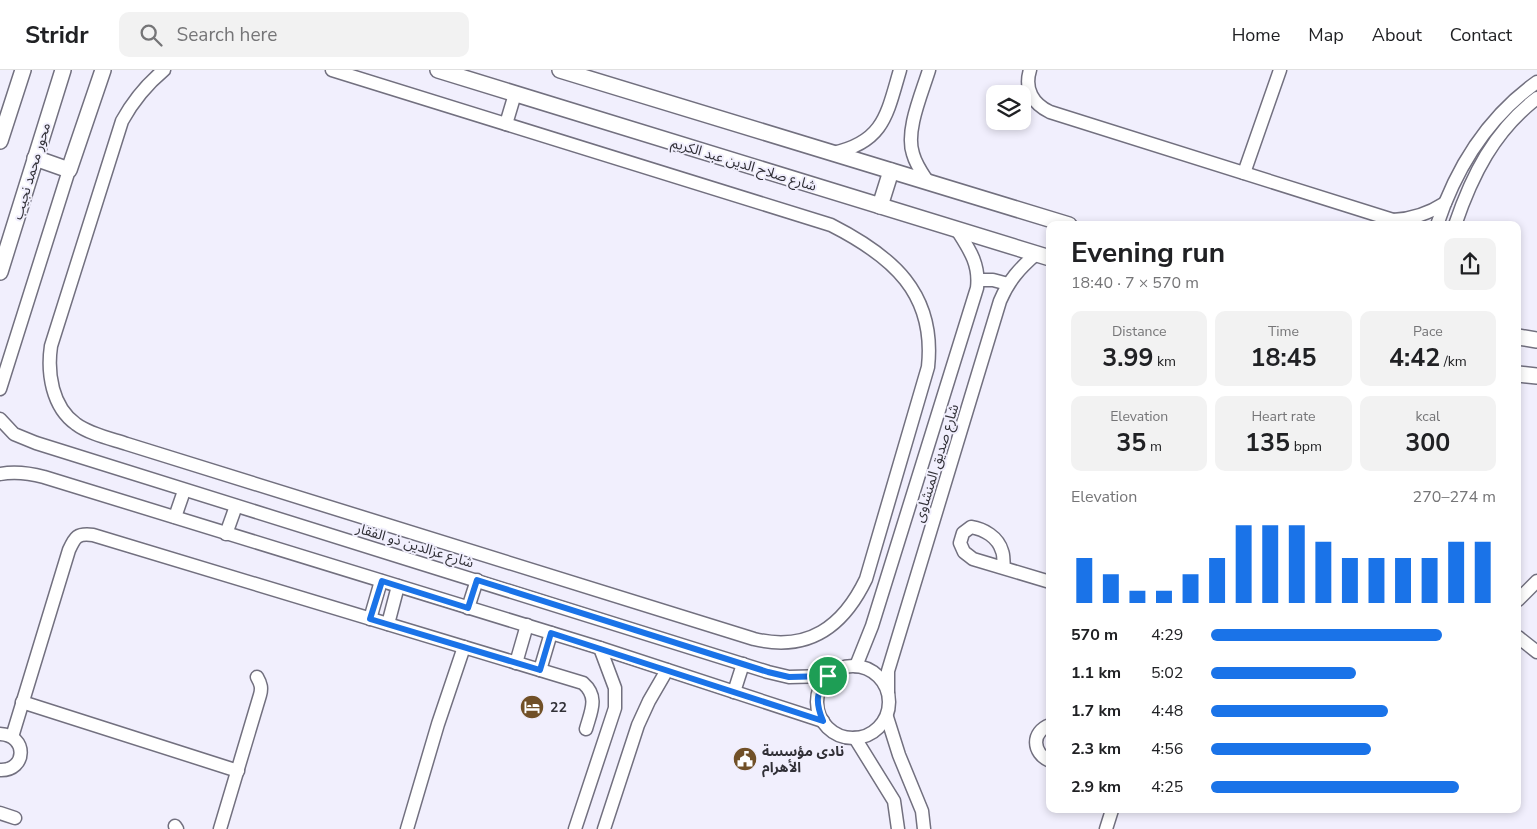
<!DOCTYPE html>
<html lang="en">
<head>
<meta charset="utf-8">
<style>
  :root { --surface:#fff; --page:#f2f2f2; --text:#202124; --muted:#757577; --line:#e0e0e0; --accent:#1a73e8 }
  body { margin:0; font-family:"Nunito Sans","Noto Sans Arabic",sans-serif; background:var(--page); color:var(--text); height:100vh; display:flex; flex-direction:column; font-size:19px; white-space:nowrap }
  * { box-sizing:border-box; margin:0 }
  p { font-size:16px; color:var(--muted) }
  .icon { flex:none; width:28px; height:28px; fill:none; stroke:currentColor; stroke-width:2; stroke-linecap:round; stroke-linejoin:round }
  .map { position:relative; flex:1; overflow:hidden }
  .sheet { position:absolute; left:1046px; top:151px; width:475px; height:592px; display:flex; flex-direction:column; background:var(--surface); border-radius:10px; box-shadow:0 2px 8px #0003 }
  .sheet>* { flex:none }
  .controls { position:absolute; left:986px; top:15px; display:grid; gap:10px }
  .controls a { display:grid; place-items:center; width:45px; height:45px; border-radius:10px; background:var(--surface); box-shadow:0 2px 8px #0003; font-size:25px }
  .pin { position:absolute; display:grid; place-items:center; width:42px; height:42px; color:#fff; margin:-21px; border:2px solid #fff; border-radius:50%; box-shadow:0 1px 5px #0007 }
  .round { display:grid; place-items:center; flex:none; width:52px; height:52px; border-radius:10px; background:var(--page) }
  .head { display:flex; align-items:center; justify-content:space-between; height:85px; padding:0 25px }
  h1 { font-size:28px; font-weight:700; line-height:38px }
  .metrics { display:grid; grid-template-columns:repeat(3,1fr); gap:8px; height:85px; padding:5px 25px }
  .metrics div { display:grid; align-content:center; border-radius:10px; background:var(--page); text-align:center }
  .metrics b { font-size:25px; font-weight:700 }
  .metrics small { font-size:14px; font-weight:400 }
  .metrics p { font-size:14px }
  .chart { height:140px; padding:10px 25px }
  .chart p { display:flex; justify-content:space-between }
  .chart svg { width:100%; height:90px; margin-top:5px; stroke:var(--accent); stroke-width:6 }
  ul { padding:0 25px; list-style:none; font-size:16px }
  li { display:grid; grid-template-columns:80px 60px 1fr; align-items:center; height:38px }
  li i { height:12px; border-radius:6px; background:var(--accent) }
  header { display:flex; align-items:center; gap:30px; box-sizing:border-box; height:70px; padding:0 25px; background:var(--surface); border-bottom:1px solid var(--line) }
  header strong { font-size:24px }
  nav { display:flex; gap:28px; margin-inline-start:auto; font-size:18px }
  .search { width:350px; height:45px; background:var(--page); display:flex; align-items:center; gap:12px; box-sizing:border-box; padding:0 18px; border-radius:10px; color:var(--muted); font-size:19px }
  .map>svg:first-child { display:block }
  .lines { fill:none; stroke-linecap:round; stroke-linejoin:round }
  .minor-casing { stroke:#72707f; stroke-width:15 }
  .major-casing { stroke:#72707f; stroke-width:18 }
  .minor { stroke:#fff; stroke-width:12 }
  .major { stroke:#fff; stroke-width:15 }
  .route-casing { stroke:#fff; stroke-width:10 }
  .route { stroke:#1a73e8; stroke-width:6 }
  .labels { text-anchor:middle; stroke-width:4; stroke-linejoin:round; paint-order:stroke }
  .street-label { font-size:14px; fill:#313037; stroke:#f1effd }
  .poi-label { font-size:14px; font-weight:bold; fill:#313037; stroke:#f1effd; text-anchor:start }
</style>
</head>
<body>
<header>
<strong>Stridr</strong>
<div class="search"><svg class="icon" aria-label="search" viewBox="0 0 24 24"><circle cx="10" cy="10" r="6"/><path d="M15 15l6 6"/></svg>Search here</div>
<nav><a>Home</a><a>Map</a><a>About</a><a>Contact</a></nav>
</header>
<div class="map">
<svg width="1537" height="759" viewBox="0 0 1537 759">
  <rect width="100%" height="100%" fill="#f1effd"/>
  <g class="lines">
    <!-- minor casing -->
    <g class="minor-casing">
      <g id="minor">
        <path d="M164,0C146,15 133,31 122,51L51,276C47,303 52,337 76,354C89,364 112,369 127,374L754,569C808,582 843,557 866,509L928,297C936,223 892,186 831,155L332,0"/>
        <path d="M1030,0C1024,19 1033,34 1050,42L1393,150L1403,155"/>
        <polyline points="506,54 515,24"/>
        <path d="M833,83C884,72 887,44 900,0"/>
        <polyline points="1244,103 1280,0"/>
        <path d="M928,112C922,103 916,95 913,84C905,61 922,23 929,0"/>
        <path d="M1393,150C1413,149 1428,144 1445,133"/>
        <path d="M1437,155C1456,98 1488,47 1537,12"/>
        <path d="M1455,155C1472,105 1494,61 1537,28"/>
        <polyline points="978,210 993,210 1008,214"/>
        <polyline points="0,319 69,100"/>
        <path d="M0,349L14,364L36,373C279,451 525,524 768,602L789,607L829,606"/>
        <path d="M0,404C16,401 29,403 44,407L600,578L823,651"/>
        <polyline points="175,447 184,421"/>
        <polyline points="226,464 236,436"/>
        <path d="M1004,497C1003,492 1004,485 1002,481C998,467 984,459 971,457L963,463L960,473L964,482L973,489L1050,512"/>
        <polyline points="1518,530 1537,511"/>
        <polyline points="468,538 477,510"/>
        <polyline points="370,549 381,511"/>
        <polyline points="388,554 398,516"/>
        <polyline points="1518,567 1537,582"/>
        <polyline points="516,593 527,555"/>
        <path d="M856,596L872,556L977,218C980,194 969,179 957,160"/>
        <circle cx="853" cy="632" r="36"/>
        <polyline points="540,600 551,563"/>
        <polyline points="734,622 743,594"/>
        <path d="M888,622V601L1000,231C1009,210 1019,199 1036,184"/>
        <polyline points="22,632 238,701"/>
        <polyline points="887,647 899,685 922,741 924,759"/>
        <path d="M1050,655C1031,662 1032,683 1050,691"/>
        <path d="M0,664C28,665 27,701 0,700"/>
        <path d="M12,667L69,480C75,467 77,463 93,465L583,613C599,627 591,641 586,659"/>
        <polyline points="855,668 894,731 898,759"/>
        <polyline points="0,743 15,748"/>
        <polyline points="175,756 177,759"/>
        <path d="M220,759L260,625C262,618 261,614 257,607"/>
        <polyline points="407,759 438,654 464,577"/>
        <polyline points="575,759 615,638 615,618 600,578"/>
        <polyline points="604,759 638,655 649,631 667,600"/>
        <polyline points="1106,759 1112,740"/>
      </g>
    </g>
    <!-- major casing -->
    <g class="major-casing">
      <g id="major">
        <polyline points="438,0 1050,188"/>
        <polyline points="560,0 1069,155"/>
        <polyline points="0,71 23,0"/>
        <polyline points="35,88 69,100 103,0"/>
        <polyline points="880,136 891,101"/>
        <polyline points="0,202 63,0"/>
        <polyline points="1518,267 1537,270"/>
        <polyline points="1518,304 1537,306"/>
      </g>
    </g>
    <!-- minor -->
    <use href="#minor" class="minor"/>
    <!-- major -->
    <use href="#major" class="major"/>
  </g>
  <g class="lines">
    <!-- route casing -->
    <g class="route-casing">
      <path id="route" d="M477,510L768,602L789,607L828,606C816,622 815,632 823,651L551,563L540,600L370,549L382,511L468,538Z"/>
    </g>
    <!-- route -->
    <use href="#route" class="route"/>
  </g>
  <!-- icons -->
  <defs>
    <g id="hotel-disc" transform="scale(1.25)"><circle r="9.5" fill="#715027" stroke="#f1effd"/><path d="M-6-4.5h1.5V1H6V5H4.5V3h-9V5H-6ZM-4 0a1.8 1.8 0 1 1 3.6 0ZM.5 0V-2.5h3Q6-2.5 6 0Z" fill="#fff"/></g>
    <g id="civic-disc" transform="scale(1.25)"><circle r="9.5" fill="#715027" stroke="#f1effd"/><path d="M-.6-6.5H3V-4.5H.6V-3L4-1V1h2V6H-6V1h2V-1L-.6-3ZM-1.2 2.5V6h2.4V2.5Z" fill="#fff"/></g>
  </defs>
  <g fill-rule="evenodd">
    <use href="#hotel-disc" x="532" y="637"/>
    <use href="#civic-disc" x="745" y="689"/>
  </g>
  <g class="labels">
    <!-- street labels -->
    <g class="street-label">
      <text transform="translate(744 94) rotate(17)" y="5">شارع صلاح الدين عبد الكريم</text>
      <text transform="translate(31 101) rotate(-73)" y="5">محور محمد نجيب</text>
      <text transform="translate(936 393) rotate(-73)" y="5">شارع صديق المنشاوى</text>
      <text transform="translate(415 475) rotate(17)" y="5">شارع عزالدين ذو الفقار</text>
    </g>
    <!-- poi labels -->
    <g class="poi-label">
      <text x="550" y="642">22</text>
      <text x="762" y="686">نادى مؤسسة<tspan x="762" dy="16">الأهرام</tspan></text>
    </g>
  </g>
</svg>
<div class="controls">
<a><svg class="icon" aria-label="layers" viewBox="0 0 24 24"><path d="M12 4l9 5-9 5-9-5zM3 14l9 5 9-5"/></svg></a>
</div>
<div class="pin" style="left:828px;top:606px;background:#1e9e55"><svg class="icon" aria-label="arrive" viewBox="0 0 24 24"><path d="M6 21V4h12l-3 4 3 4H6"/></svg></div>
<section class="sheet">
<div class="head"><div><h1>Evening run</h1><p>18:40 · 7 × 570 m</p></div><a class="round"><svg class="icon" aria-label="share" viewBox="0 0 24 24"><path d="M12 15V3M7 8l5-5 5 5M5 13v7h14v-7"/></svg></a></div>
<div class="metrics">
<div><p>Distance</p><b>3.99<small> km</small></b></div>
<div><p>Time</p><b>18:45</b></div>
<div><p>Pace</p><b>4:42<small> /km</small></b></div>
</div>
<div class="metrics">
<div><p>Elevation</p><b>35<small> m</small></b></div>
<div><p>Heart rate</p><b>135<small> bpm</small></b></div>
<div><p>kcal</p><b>300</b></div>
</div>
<div class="chart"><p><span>Elevation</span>270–274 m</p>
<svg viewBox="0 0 160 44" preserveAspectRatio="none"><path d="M5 44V22M15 44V30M25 44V38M35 44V38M45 44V30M55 44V22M65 44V6M75 44V6M85 44V6M95 44V14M105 44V22M115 44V22M125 44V22M135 44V22M145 44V14M155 44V14"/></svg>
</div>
<ul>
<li><b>570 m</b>4:29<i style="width:81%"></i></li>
<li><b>1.1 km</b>5:02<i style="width:51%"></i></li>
<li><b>1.7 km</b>4:48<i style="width:62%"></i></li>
<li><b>2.3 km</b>4:56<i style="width:56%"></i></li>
<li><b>2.9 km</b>4:25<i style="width:87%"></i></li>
</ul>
</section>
</div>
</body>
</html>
